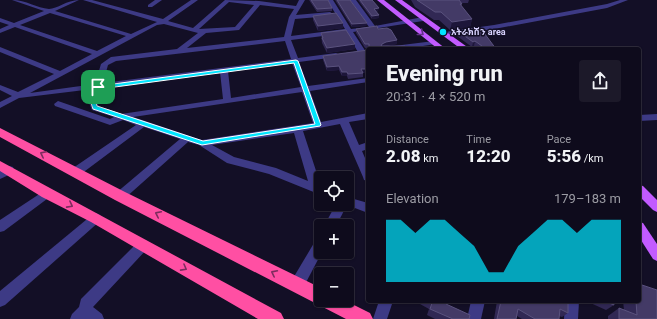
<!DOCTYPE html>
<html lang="en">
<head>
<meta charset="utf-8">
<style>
  :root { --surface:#0e0b1c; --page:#1c1929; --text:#f1f3f6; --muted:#9b9ba3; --line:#2e2b3b; --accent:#00e5ff }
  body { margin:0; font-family:Roboto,"Noto Sans Ethiopic",sans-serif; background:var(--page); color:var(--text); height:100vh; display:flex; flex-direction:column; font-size:15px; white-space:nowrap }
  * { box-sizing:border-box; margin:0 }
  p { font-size:13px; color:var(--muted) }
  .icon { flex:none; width:22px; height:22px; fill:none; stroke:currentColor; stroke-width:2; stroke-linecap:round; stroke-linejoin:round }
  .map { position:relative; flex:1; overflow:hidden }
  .details { position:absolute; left:366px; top:47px; width:275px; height:256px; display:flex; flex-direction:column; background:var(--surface); border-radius:4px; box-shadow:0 1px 3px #0004,0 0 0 1px var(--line) }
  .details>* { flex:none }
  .controls { position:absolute; left:314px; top:171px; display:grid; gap:8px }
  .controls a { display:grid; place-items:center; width:40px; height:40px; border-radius:4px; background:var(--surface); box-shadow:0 1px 3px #0004,0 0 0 1px var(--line); font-size:20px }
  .pin { position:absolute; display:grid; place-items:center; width:34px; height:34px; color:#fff; margin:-17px; border-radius:8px; box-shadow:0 2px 6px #0006 }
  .round { display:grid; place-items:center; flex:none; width:42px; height:42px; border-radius:4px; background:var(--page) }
  .overview { display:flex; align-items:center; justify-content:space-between; height:68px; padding:0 20px }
  h1 { font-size:22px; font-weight:800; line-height:30px }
  .figures { display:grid; grid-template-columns:repeat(3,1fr); gap:6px; height:68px; padding:4px 20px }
  .figures div { display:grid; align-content:center }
  .figures b { font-size:17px; font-weight:800 }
  .figures small { font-size:11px; font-weight:400 }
  .figures p { font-size:11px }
  .chart { height:112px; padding:8px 20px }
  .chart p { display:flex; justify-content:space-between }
  .chart svg { width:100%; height:72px; margin-top:4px; fill:var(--accent); opacity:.7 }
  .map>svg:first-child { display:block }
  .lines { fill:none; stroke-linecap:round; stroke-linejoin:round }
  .street { fill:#3d3a85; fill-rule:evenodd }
  .primary { fill:#c25bff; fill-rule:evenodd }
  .highway { fill:#ff4fa3; fill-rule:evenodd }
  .wall { fill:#312854 }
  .shaded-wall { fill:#1d163a }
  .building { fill:#433a66; stroke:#5a527e }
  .oneway { stroke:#623188 }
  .oneway2 { stroke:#7d2c5e }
  .route { fill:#00e5ff; stroke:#fff; fill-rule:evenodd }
  .poi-dot { fill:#00e5ff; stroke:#130f26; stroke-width:1.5 }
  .labels { text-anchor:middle; stroke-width:3; stroke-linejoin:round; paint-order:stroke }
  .far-poi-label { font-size:9px; font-weight:bold; fill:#d9d4ff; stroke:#130f26; text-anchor:start }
</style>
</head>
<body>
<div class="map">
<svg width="657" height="319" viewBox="0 0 657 319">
  <rect width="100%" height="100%" fill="#130f26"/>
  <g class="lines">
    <!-- street -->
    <g class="street">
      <path d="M12,0C26,0 37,8 49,9C57,9 67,0 79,0L55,11L131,34L157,22L83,0H92L163,19L191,0H198L168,21L193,28L225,0L259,1L296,6L299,0H305L296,15L330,12L333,14L330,16L295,19L291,36L345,29L327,0H333L351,29L369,27L350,0H356L375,26L423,17L426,19L423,21L353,32L366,52L362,54H359L347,33L291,40L298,58L336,53L340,55L336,57L299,62L308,86L368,78V82L310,91L321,122L368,113V119L349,122L359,145L368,142V149L362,151L368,165V181L364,180L363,177L340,124L303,131L321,186V195L269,174L227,163L199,145L188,142L124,199L120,200L116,199L115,196L116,193L180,139L144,127L81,174H73L72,171L73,168L136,125L123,120L110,125L55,106L54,104L58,101L110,119L114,117L92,110L89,103L93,89L19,98L0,108V102L12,96L0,90V85L18,92L54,74L0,52V47L60,71L92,54L15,27L0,33V29L9,25L0,22V18L14,23L44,11ZM229,2L254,5L235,27L199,29ZM260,5L294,9L289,17L284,37L187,48L206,33L239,30ZM50,13L126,36L97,51L20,25ZM164,24L198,33L177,49L111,57L101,64L95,84L30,93L157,25ZM285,41L291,59L103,83L108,65L116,61ZM292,63L301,87L231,98L228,71ZM220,72L223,99L121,114L99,106L97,103L102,88ZM302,92L313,123L202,140L133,117ZM294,133L308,181L276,168L234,157L212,145Z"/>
      <polygon points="155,0 162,0 152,7 148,7 148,5"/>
      <polygon points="620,0 628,0 607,8 494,29 445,36 442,34 445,32 494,25 607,4"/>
      <polygon points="434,41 437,43 436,44 403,49 382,49 386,47"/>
      <polygon points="657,114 657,120 639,121 639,115"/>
      <polygon points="9,166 13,167 14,170 13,173 0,179 0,170"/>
      <polygon points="47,189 51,190 52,193 51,196 4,231 0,232 0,220"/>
      <polygon points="347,197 368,203 368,213 347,205 336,226 324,226 336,204 347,204"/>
      <polygon points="96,213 100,215 102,218 100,221 5,305 0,307 0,291 92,215"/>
      <polygon points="321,237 322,252 302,290 297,291 292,290 290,285 292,280 317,238"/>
      <polygon points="143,240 147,241 149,245 147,249 93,307 102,314 104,319 70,319 72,314 79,307 81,299 139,241"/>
      <polygon points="379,301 393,301 387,319 373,319"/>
      <polygon points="471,301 485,301 481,319 467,319"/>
      <polygon points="565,301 579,301 578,319 564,319"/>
    </g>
    <!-- primary -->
    <g class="primary">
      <polygon points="377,0 384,0 446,49 438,49"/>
      <polygon points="395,0 402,0 470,49 461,49"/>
      <polygon points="639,185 643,186 657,200 657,212 653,210 639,196"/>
      <polygon points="639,222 643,223 657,244 657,261 653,259 639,237"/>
    </g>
    <!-- highway -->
    <g class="highway">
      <polygon points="0,128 125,192 321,288 321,300 344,300 370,313 373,319 346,319 115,200 0,137"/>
      <polygon points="0,161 281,313 284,319 258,319 91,222 42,197 0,171"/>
    </g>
  </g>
  <!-- wall -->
  <g class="wall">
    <polygon points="309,0 328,0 332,8 332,11 317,12"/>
    <polygon points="335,0 350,0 367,23 366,26 352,27"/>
    <polygon points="358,0 372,0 378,11 376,12 379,18 372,19"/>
    <polygon points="411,0 469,0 468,3 461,3 462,4 461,6 472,19 470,27 450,30 439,20 434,20 415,7"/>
    <polygon points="313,16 343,28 318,31 313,20"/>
    <polygon points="356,29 378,29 397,44 385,46 407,49 369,49 369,48 365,48 356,33"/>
    <polygon points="477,30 496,49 477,49 474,46 472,47 457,36 458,31"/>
    <polygon points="321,33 355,49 327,53 322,43"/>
    <polygon points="368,50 368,73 363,73 363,77 348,79 347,76 342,76 339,70 327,71 323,60 323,56"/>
    <polygon points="421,301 447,301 446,304 469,319 435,319 427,315 429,309 420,304"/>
    <polygon points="497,301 567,301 568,313 562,317 559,316 559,319 522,319 517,316 516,319 494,319"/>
    <polygon points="586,301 613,301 614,305 606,310"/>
    <polygon points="623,301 639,301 657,319 608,319 608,316 619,308 624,310"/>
  </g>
  <!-- shaded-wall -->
  <g class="shaded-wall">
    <polygon points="379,8 378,11 373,12 374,9"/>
    <polygon points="379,15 379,18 372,19 372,16"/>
    <polygon points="472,19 470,27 450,30 452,22"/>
    <polygon points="343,23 343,28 318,31 318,26"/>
    <polygon points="367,23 366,26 352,27 352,24"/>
    <polygon points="397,40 397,44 385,46 381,48 382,44 386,42"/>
    <polygon points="475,41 474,46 472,47 473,42"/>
    <polygon points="355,44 355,49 327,53 327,48"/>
    <polygon points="339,66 339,70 327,71 327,67"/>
    <rect x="361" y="69" width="7" height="4"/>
    <rect x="342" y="72" width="5" height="4"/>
  </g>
  <!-- building -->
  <g class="building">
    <polygon points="311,0 328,0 332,8 317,9"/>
    <polygon points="337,0 350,0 367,23 352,24"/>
    <polygon points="360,0 372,0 379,8 374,9 379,15 372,16"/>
    <polygon points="417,0 459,0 462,4 460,4 472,19 452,22 441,12 435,12"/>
    <polygon points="336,13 343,23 318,26 313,16"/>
    <polygon points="377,26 378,29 387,28 391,30 397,40 386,42 382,44 381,46 405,46 407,49 369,49 369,44 365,44 356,29"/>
    <polygon points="476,28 477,30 482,30 496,49 486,49 475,41 473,42 458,31"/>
    <polygon points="346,30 355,44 327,48 322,38 323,38 321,33"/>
    <polygon points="368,50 368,69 361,69 363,73 348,74 347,72 342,72 339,66 327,67 323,56"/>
    <polygon points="639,284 657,290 657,319 619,319 619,308 637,315 636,301 639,301"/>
    <polygon points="429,301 447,301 446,304 470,315 469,319 453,319 430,309 432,303"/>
    <polygon points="501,301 567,301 567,302 568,302 568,313 560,309 559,319 535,319 518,309 516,319 497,319"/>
    <polygon points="604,301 613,301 614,305"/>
  </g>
  <!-- one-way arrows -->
  <defs><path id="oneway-chevron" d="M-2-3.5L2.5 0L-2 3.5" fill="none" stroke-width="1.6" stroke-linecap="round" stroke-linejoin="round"/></defs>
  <use class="oneway" href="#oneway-chevron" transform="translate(421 33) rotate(38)"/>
  <g class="oneway2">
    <use href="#oneway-chevron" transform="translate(43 154) rotate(-153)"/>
    <use href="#oneway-chevron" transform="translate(70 205) rotate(28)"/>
    <use href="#oneway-chevron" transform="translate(158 214) rotate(-154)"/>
    <use href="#oneway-chevron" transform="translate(184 268) rotate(29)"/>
    <use href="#oneway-chevron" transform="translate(274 273) rotate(-153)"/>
  </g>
  <!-- route -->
  <path class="route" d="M296,60L298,61L321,125L320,126L202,145L93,109L91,103L95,87L98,86ZM294,63L315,124L203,141L97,106L96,103L100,89Z"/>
  <!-- markers -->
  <circle class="poi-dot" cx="443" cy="32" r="4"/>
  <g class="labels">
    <!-- far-poi labels -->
    <g class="far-poi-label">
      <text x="451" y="35">አትራክሽን area</text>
    </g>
  </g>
</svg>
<div class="controls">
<a><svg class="icon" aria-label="locate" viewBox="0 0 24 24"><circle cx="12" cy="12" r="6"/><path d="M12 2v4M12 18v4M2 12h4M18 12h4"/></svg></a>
<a>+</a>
<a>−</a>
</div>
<div class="pin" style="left:98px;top:87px;background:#1e9e55"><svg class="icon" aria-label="arrive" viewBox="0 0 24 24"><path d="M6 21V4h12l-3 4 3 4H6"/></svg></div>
<section class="details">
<div class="overview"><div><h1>Evening run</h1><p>20:31 · 4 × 520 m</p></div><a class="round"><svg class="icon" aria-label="share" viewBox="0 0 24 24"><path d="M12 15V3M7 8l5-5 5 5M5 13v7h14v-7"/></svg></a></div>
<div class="figures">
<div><p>Distance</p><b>2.08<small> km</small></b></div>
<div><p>Time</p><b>12:20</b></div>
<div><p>Pace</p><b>5:56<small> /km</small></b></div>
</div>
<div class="chart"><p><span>Elevation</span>179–183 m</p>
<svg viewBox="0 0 160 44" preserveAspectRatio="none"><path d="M0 44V6L10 6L20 14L30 6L40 6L50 14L60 22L70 38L80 38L90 22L100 14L110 6L120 6L130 14L140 6L150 6L160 6V44z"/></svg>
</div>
</section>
</div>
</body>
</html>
